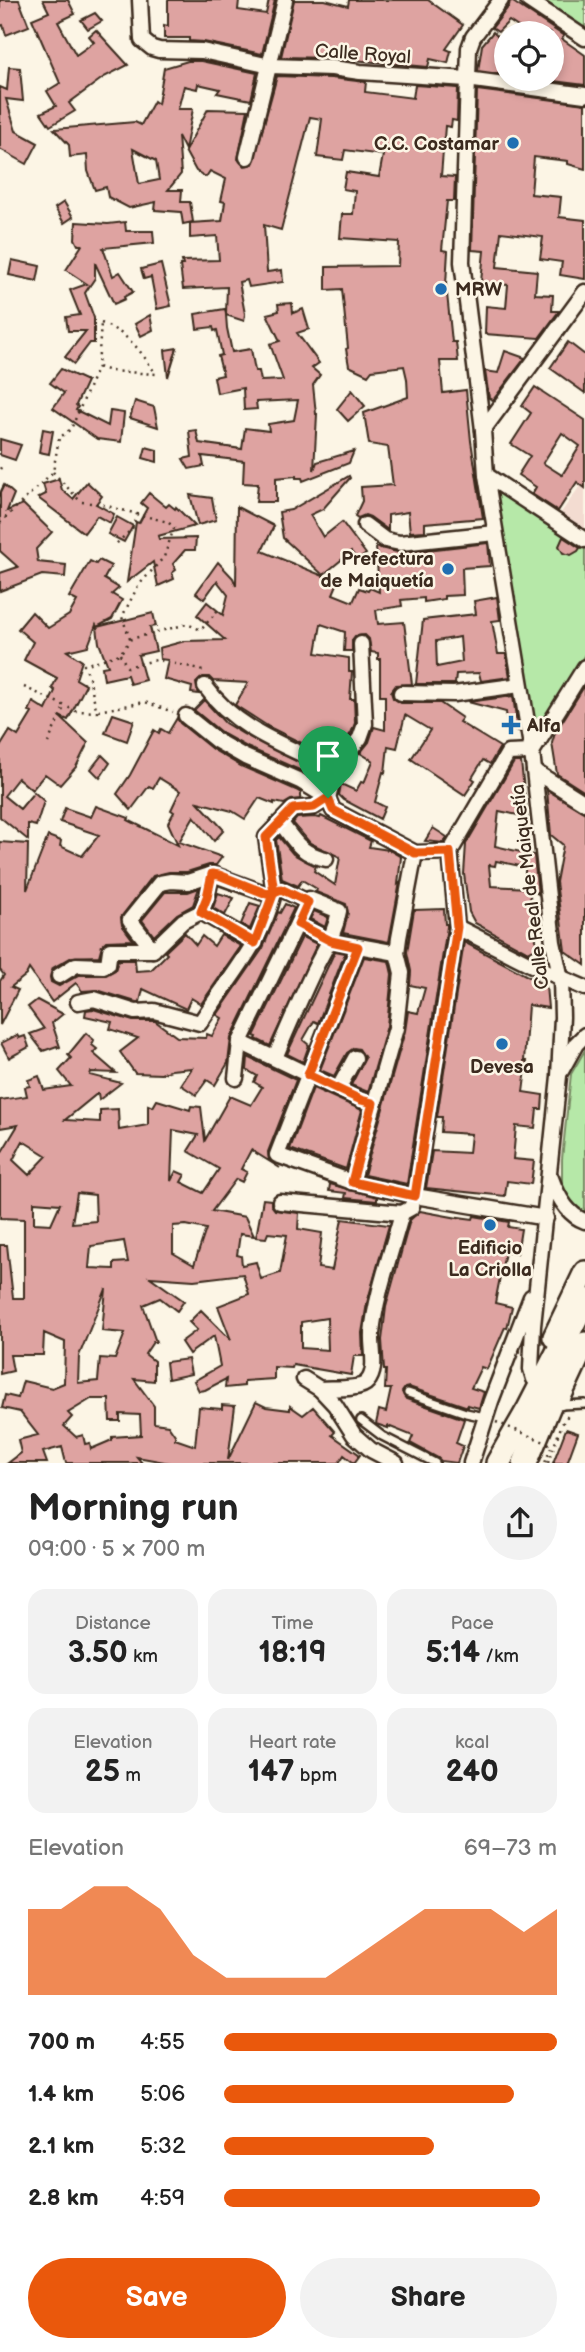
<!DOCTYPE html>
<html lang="en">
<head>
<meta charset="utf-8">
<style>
  :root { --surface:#fff; --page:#f2f2f2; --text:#222; --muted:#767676; --accent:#ea580c }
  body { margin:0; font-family:"Balsamiq Sans",sans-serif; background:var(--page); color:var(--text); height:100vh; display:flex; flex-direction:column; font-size:26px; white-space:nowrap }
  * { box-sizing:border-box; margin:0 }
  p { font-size:23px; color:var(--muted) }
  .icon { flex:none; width:38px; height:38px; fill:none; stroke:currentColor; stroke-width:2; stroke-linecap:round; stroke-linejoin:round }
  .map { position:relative; height:1463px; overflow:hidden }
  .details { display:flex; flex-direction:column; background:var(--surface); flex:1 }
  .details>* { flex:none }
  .controls { position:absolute; left:494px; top:21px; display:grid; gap:14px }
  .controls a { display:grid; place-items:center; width:70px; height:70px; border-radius:50%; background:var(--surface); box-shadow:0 4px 10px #0003; font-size:35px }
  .pin { position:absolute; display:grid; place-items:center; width:60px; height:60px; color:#fff; margin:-72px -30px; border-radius:50% 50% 50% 0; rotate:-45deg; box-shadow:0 0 7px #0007 }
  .pin .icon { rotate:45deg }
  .round { display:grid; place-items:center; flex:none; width:74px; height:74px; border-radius:37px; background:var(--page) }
  .summary { display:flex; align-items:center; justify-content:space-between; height:119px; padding:0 28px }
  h1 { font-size:38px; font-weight:800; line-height:52px }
  .figures { display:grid; grid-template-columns:repeat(3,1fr); gap:10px; height:119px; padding:7px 28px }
  .figures div { display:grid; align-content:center; border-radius:18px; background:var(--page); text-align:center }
  .figures b { font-size:30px; font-weight:800 }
  .figures small { font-size:19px; font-weight:400 }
  .figures p { font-size:19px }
  .chart { height:196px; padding:14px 28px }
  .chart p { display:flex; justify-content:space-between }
  .chart svg { width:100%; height:126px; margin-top:7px; fill:var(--accent); opacity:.7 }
  .cta { display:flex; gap:14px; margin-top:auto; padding:14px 28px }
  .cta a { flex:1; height:80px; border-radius:42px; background:var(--accent); color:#fff; font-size:28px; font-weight:800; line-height:80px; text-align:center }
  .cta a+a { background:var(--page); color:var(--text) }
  ul { padding:0 28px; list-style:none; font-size:23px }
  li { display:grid; grid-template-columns:112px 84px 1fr; align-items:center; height:52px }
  li i { height:18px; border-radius:9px; background:var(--accent) }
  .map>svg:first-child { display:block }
  .built { fill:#f3dcd1 }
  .green { fill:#b6e8a8; stroke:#788963; stroke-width:2 }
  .building { fill:#dea3a1; stroke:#3b2a1e; stroke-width:2; fill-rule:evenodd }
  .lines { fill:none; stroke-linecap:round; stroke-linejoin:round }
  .lane-casing { stroke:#3b2a1e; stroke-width:12 }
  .street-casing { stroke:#3b2a1e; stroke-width:19 }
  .secondary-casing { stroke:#3b2a1e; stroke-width:26 }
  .primary-casing { stroke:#3b2a1e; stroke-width:28 }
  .path { stroke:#3b2a1e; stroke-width:2.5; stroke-dasharray:2 5; stroke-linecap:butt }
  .lane { stroke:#fcf5e5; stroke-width:7 }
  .street { stroke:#fcf5e5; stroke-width:14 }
  .secondary { stroke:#fcf5e5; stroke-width:21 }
  .primary { stroke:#fcf5e5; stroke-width:23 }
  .path-bridge { stroke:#3b2a1e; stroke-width:2.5; stroke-dasharray:2 5; stroke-linecap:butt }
  .route-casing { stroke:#fff; stroke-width:14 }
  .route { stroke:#ea580c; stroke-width:9 }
  .poi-dot { fill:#1f6fb2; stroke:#fcf5e5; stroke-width:2.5 }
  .labels { text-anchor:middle; stroke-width:5; stroke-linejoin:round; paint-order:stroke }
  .street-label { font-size:19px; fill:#3b2a1e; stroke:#fcf5e5 }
  .poi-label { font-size:19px; font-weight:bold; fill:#3b2a1e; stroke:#fcf5e5; text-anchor:end }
</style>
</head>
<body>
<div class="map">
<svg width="585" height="1463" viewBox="0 0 585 1463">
  <rect width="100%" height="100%" fill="#fcf5e5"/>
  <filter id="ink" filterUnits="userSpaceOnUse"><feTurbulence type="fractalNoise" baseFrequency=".0143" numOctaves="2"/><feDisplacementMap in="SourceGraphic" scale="14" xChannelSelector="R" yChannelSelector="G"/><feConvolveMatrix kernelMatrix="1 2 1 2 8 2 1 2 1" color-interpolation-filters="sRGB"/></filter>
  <g filter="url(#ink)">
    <!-- built -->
    <polygon class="built" points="585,479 585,534 558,517"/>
    <!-- green -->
    <g class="green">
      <polygon points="538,0 585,0 585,31"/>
      <polygon points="496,491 585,548 585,654 536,738"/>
      <polygon points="585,1050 585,1214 578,1212 566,1195 562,1185 562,1159 571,1074"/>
    </g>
    <!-- building -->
    <g class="building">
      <polygon points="0,0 19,0 29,26 6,35 3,25 0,26"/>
      <polygon points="43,0 68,0 75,14 58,22 76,55 94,42 89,36 96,30 128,65 104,77 69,103 75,111 50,126 41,113 56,106 47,91 60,83 32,19 49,12"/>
      <polygon points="168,0 239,0 238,10 266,14 269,0 275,0 262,54 204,42 189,41 189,38 164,38 164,25 168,26"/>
      <polygon points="294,0 325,0 348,6 349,0 428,0 463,25 446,49 451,51 448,63 430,59 428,67 332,58 281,57"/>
      <polygon points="510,0 564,36 562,39 585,55 585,85 537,79 551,79 551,33 527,33 509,21 498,32 492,28 509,6"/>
      <polygon points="95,13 102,21 88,29 81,20"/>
      <polygon points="493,32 506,45 506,75 478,71 482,45"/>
      <path d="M188,61H201L257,73L251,100L217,93L220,89L198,84L197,89L184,86L178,109H193L185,150L178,136L181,174L168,190H182L181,202H190L193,222L183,224L181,212L155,210L156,202L129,208L108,197L106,187L95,190L88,171L87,155L70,157L69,145L54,129L135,122L141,125L154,101L158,104L164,68ZM133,149L156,161L159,180L139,184Z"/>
      <polygon points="9,67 20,68 23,101 6,99 16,131 38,143 27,164 0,149 0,87 7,90"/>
      <polygon points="277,76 331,78 366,82 365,92 413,98 415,85 458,88 457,121 452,120 451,127 445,126 441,176 455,177 454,201 447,201 442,250 448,251 446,284 452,342 456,342 458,361 440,361 443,393 466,390 471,441 483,518 425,523 425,531 410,532 408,512 388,515 388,530 370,517 365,515 358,518 355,516 362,501 361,487 393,485 388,447 369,444 364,413 408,397 407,379 404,366 372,370 368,375 349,366 346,349 348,348 342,289 326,290 326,267 398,266 399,242 340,238 342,214 353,214 355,191 343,189 346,172 379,177 383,155 345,150 343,160 317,157 322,119 310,117 281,230 264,225 267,272 282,270 283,282 249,287 247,280 239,282 245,314 244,321 226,315 227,328 232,352 251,349 255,371 259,371 261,381 283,380 270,344 280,341 267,314 279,311 278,304 292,303 293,313 303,309 309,329 297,333 319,363 312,368 320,375 313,385 316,414 317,414 314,470 317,462 354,451 349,463 303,481 302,478 296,478 296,476 276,478 276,502 256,502 258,484 243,483 244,461 202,456 204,466 189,469 183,459 192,457 189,431 196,430 199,443 242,449 245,428 269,431 268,424 294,420 298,400 256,402 257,409 244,410 243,388 217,393 214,377 223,375 218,356 222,355 217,330 214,331 213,327 197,329 195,314 225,309 226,313 227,287 183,289 180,265 183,265 182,261 219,260 217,236 190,238 190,223 222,221 225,202 221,201 226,179 210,171 206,177 196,171 185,151 208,109 248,110 238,159 244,166 253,164"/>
      <polygon points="477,90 585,104 585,169 568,164 568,161 534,157 531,194 561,197 559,217 585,220 585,279 560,275 562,262 540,259 543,237 501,232 497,267 537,271 535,294 553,295 552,311 559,311 539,338 485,334 486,306 506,308 508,285 481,282 484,251 472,250"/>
      <polygon points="64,202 73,217 64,223 55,208"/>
      <polygon points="76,222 108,224 125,222 126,231 153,231 154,243 103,248 113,276 120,272 133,292 124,297 125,299 114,304 95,263 95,278 85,293 94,318 94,343 90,343 74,364 65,357 86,331 68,331 66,317 80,315 70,290 87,284 66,270 82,245 78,245 75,239"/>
      <polygon points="12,260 40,266 37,281 9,275"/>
      <polygon points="161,264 171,306 157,309 151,277 144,279 141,269"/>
      <polygon points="150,315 153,330 141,336 135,324"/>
      <polygon points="568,342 585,355 585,393 550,368"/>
      <polygon points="177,348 168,377 165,350"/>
      <polygon points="505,351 525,358 493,400 489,398 485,371 498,373"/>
      <polygon points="61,369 87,381 76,405 78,407 76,410 108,426 110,411 124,413 121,442 97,439 53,408 64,393 50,383"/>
      <path d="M535,387L585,420V488L577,482L558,511L532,494L536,487L518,475L530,456L511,444L531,413L522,406ZM562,433L580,446L562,475L543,463Z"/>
      <polygon points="352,390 365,406 348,421 337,409"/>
      <polygon points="135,401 154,407 158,427 130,418"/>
      <polygon points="43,429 53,431 49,454 39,452"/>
      <polygon points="0,439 21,445 15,460 0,455"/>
      <polygon points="146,447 157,450 157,462 143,458"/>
      <polygon points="349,476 350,478 323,509 310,515 323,537 342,522 366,554 358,560 351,552 323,575 283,538 279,512 291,510"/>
      <polygon points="59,479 62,490 73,499 87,482 102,496 96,504 114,514 110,523 97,516 84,533 38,498 46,494 43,484"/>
      <polygon points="4,485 14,494 7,511 23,504 52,532 36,549 38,562 66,565 65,577 42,575 0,591 0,573 18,567 0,551 0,493"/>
      <polygon points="149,493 166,507 169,504 175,509 176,507 195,526 158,536 159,539 196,538 195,550 185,550 173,564 176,570 172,573 174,579 158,586 153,562 127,582 136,522 139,523 147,508 141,503"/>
      <polygon points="190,495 212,498 216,520 198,525"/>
      <polygon points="237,507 274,526 262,551 338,582 333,594 353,602 359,588 368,591 370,588 379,592 376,547 401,553 488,543 490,566 462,568 463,595 444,596 444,599 424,602 424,598 401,600 402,606 376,610 378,624 404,622 412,684 396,685 391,692 393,698 401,703 440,703 462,718 459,722 500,747 490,764 483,760 472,778 475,780 465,795 411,759 430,730 405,715 397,748 388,746 385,773 383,772 375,802 385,807 380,819 344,800 339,795 341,784 356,791 361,782 364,783 373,761 360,753 369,742 374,727 385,730 385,696 380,696 380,659 378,659 378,653 371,652 369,639 365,635 355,636 352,640 352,651 344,651 345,632 321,624 316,653 349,658 349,672 352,672 350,699 354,699 355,723 351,733 332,758 269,727 238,707 235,705 248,683 213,681 209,677 203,677 196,683 199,694 191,693 192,687 164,679 168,660 160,659 159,648 185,641 225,640 197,615 207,602 223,615 228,595 217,581 204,599 196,593 218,562 233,578 236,586"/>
      <polygon points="117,517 133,526 124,542 108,534"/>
      <polygon points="563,537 580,548 578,551 571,555 563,553 559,546"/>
      <polygon points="99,560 111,566 104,579 119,588 112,594 122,600 112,619 97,627 96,625 88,646 67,651 82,661 76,679 86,685 68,720 59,716 88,743 76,767 60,785 45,774 32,790 18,778 4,796 20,809 34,792 44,801 36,826 28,824 28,840 0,817 0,747 10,731 18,736 32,713 29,711 33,702 46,710 55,691 52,688 57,678 24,660 33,642 18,629 32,612 48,628 69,615 77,601 69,597 90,561 96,564"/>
      <path d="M497,597L500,620L492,621L498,654H506L510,677L481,681L479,673L456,674L455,684H416L423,620L476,614L474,601ZM460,637L462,662L437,667L436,641Z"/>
      <polygon points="153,613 156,626 150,627 156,651 138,655 145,680 130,684 127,675 104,680 102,667 108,666 99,643 97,627"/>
      <polygon points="585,685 585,792 557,774 552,743 555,733"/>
      <polygon points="513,696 518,731 508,731 506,712 468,702"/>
      <polygon points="204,700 225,723 243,734 324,775 322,783 304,772 249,748 222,733 194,710"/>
      <polygon points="113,714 134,721 127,741 105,733"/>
      <polygon points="177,718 180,723 212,749 241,766 296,790 301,793 300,799 291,800 284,804 274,802 274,804 259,798 245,819 232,811 198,802 224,830 214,841 194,816 179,842 222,857 216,865 209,865 187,872 169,872 153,876 121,917 122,925 133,940 106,941 102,945 99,956 72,957 53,968 50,977 51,982 59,986 79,975 106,975 115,970 118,960 135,960 136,971 151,970 167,954 165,952 185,933 196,945 202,936 214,946 221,935 241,946 201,1004 191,998 186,1009 143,989 140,1002 136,1002 97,990 82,991 76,983 52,1002 29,969 26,975 11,987 18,990 0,1025 0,981 4,975 0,970 0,842 28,844 27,890 48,836 61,841 60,846 82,856 99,835 60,822 65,808 91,817 96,806 129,818 128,820 178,845 168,823 174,812 171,810 180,791 159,778 153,788 149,786 131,810 117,794 130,775 154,730 159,733 161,729 168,733"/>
      <polygon points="102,755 110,763 100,778 91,769"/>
      <polygon points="514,762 521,762 527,817 499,811 495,846 534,855 538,894 525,885 525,867 496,861 495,866 489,865 491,886 529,888 537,947 528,952 475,923 469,912 464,874 466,844"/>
      <polygon points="547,790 585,813 585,965 565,951 556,882 563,845 551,835"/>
      <polygon points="321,816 371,841 369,847 389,850 401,857 398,884 400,882 389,942 343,933 348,913 346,904 316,892 317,889 302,880 298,886 282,879 276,840 279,837 293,854 316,866 314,871 335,885 340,857 310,843 293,823 297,818 315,817 320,818"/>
      <polygon points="433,828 447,837 444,843 425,841"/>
      <polygon points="199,888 193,905 177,914 154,936 142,920 165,892 188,892"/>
      <polygon points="218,893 234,898 225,915 213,908"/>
      <polygon points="250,903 260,906 250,929 241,924"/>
      <polygon points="285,904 294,908 231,1038 228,1063 215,1085 207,1080 196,1095 181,1085 192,1068 171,1070 161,1074 135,1073 120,1052 138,1038 110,1029 112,1022 85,1016 86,1010 93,1009 133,1021 155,1021 177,1037 206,1038 207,1034 212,1036 222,1018 217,1015 263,948 278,912 280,913"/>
      <polygon points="444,909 445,924 447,924 447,927 407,1184 364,1175 405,1031 408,1011 418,1013 425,988 410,985 411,971 407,952 414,910"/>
      <polygon points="314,911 328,917 325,927 310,919"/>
      <polygon points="302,937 317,944 270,1046 256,1039 257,1037 254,1036"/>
      <polygon points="464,942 546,986 548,1008 528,1005 524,1061 527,1061 523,1092 543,1095 542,1109 537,1109 535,1128 516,1126 513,1159 534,1161 531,1184 507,1181 505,1196 426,1188 432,1151 469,1153 471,1134 441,1132 442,1117 437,1117"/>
      <polygon points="335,951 345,953 318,1023 314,1021 303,1040 309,1045 303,1062 287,1054"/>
      <polygon points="364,957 389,961 392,974 387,1026 368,1092 351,1085 365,1058 359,1049 354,1048 347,1053 334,1076 320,1070"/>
      <polygon points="37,1000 63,1014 52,1023 60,1047 58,1048 57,1046 43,1051 30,1034 44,1029 28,1007"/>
      <path d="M86,1033L94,1040L92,1045L97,1049L93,1053L116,1073L91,1072L90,1075L121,1083L99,1100L98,1093L65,1120L100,1122V1110L118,1109L119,1130L148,1125V1105L153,1107L157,1100L190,1110L191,1106L201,1107L205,1140L230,1096L251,1105L262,1087L254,1082L257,1076L247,1070L248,1057L296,1080L268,1152L269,1161L280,1168L251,1150L241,1169L247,1172L242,1182L236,1179L212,1211L245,1217L254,1236L240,1234L237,1255L241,1256L242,1265L256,1262L261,1279L280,1273L287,1235L268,1233L266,1238L256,1237L263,1199L271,1200V1205L275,1210L299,1213L298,1229L322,1233L318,1268L332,1270L342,1219L389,1225L367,1303L362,1333L363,1356H354L351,1375L293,1365L292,1368L274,1367V1379L244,1381V1386L225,1388L226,1379L205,1390L199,1391L194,1381L220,1366L214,1336L189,1354L181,1342L197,1330L189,1322L201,1310L231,1340L218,1306L249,1294L243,1274L194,1280L150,1277L184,1301L177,1311L160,1298L143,1305L156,1342H153L145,1354L154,1361V1381L134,1379L154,1406V1423L168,1425L175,1435V1439L195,1446L199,1407L222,1409V1405L235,1406L228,1460L256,1402L266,1407L290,1410V1406L303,1415L313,1407L335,1432L332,1435L360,1455L354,1463L344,1455L339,1463H170L137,1457L142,1463H66L62,1447L43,1452L47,1463H8L21,1453L18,1440L38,1435L20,1412L2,1408L5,1395L18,1398L23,1381L52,1388L64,1383L65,1342L44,1333L43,1355H10L13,1371L0,1374V1245H7L13,1298H24V1219L0,1218V1155L18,1125L0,1128V1100L27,1096L25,1087L30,1086L28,1080L39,1076L44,1090L71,1086L59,1071L71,1058L68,1055ZM173,1130L198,1135L188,1151L219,1169L203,1193L181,1182L185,1175L176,1171L171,1181ZM23,1141L47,1156L29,1175L13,1160ZM77,1193L95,1195L96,1221L72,1223ZM34,1202L60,1204L51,1224L34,1223ZM186,1225L206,1229L194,1265L173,1253V1226ZM124,1241L128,1262L114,1263V1269L89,1268L91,1246ZM106,1289L102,1331L125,1333L115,1359L100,1358L98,1381L78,1383L79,1356ZM327,1318L328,1350L301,1348V1322ZM91,1399H109L110,1421H120V1414L140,1415L141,1435L112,1437V1440L91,1449L90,1443L85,1444L83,1435L76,1437L64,1426L72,1417L68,1413Z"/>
      <polygon points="17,1035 19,1038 25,1036 29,1047 9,1058 1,1043"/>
      <polygon points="313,1088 362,1110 346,1169 290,1149"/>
      <polygon points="330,1184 377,1197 377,1201 345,1198 346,1193 329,1191"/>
      <polygon points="420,1211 458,1218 458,1217 473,1219 474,1216 509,1222 508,1227 521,1229 517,1254 505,1252 495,1303 512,1307 507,1328 505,1327 487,1369 481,1367 471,1388 484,1392 479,1408 468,1405 468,1407 409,1387 405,1388 402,1392 406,1399 464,1419 456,1443 463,1446 457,1463 441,1461 438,1458 410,1443 413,1436 388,1426 388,1428 376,1424 379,1410 386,1412 391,1389 385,1389 386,1370 384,1370 382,1340 386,1307 410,1220"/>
      <polygon points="188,1359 191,1374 168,1379 166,1362"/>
      <polygon points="566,1429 578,1433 567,1463 553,1463"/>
    </g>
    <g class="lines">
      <!-- lane casing -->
      <g class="lane-casing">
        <g id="lane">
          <polyline points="408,1393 466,1413 485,1417"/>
          <polyline points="560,1405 585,1404"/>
          <polyline points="361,1420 382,1436 435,1463"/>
        </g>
      </g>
      <!-- street casing -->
      <g class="street-casing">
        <g id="street">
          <polyline points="140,0 142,40 152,48 159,50 202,51 270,66 332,68 360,72 467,79 585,95"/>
          <polyline points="501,0 473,37 469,48 462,262 483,430 486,475 532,752 553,942 561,979 562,1017 559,1076 533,1326 531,1369 534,1379"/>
          <polyline points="528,0 585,38"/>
          <polyline points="247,157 285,0"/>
          <polyline points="483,430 585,292"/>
          <polyline points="486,475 585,540"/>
          <polyline points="365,525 385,540 400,543 495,533"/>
          <path d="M205,686C237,731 288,746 335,770"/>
          <polyline points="401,693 454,694 520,685"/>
          <polyline points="186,716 217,741 245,757 300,781 328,798 333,810 415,853 450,852"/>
          <polyline points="534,771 585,803"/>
          <path d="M281,823C295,842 301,854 326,859"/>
          <polyline points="201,912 255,943"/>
          <polyline points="298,924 331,941 397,953"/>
          <polyline points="457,927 534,966 585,988"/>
          <polyline points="358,947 277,1155 352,1182 415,1196 546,1218"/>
          <polyline points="153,950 130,920 160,883 171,881 188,882 212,874 267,894 281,889 308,902"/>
          <polyline points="59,976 76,965 103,966 108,964 110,950 153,950 183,921 201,912 207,897 212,874"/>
          <path d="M78,1002L94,999L135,1012L154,1011L200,1023C227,980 262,944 274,893L266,837L293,809L314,807L328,798L335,770L360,738L365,724L361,644"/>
          <polyline points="240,1042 361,1100 373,1103"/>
          <polyline points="561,1071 576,1044 585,1035"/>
          <path d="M236,1078L240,1042L309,899L339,911C335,935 323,951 313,972C300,1000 287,1029 275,1058"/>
          <polyline points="338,1089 355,1058"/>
          <path d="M551,1178C557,1195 567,1215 585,1221"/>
          <polyline points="352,1182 396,1028 402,973 397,953 399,938 415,853"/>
          <polyline points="280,1202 402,1213"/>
          <polyline points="304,1379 320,1389 335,1405 354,1435 371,1450 396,1463"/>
          <path d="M320,1389C331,1388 361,1390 367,1382C378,1370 371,1349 372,1334C375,1297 392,1250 402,1213L411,1208L415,1196L457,927L450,852L508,753L532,752L585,667"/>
          <polyline points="471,1463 491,1401 531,1297"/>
        </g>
      </g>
      <!-- secondary casing -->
      <g class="secondary-casing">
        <g id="secondary">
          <polyline points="554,1337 585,1272"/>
          <polyline points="559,1399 585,1343"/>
        </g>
      </g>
      <!-- primary casing -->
      <g class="primary-casing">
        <g id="primary">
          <polyline points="498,1463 529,1409 585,1300"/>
          <polyline points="525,1463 560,1379"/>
        </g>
      </g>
      <!-- path -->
      <g class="path">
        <path d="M101,323C129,334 140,350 156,374L110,371L98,367Z"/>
        <polyline points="0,469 3,464"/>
        <polyline points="53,472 81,502 100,504 137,514 132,529 115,545"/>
        <polyline points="0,523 53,472 59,438 71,429 98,367"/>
        <polyline points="130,639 122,617 138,586 164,557 174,528 168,522 137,514"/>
        <polyline points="120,654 127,667 156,660 201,669 202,673"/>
        <path d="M24,687L76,711L97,712C94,701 89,672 84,665L120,654L131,639L187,624L201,630L217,611"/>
        <polyline points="98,711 145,702 173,712"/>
        <polyline points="48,743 64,707"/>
        <polyline points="548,1463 562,1424 569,1414"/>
      </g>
      <!-- lane -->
      <use href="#lane" class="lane"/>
      <!-- street -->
      <use href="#street" class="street"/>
      <!-- secondary -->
      <use href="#secondary" class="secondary"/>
      <!-- primary -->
      <use href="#primary" class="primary"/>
      <!-- path-bridge -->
      <polyline class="path-bridge" points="496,1422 552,1445 545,1463"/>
    </g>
  </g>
  <g class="lines" filter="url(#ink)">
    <!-- route casing -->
    <g class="route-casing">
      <polyline id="route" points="328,798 314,807 293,809 266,837 274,892 267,894 219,875 212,874 207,897 201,912 255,943 274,892 281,889 308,902 298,924 331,941 358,947 308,1075 361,1100 373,1103 352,1182 415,1196 457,927 450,852 415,853 333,810 328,798"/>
    </g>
    <!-- route -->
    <use href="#route" class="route"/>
  </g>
  <!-- markers -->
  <g class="poi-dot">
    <circle cx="513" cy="143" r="7"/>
    <circle cx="441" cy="289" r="7"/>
    <circle cx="448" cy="569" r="7"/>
    <path d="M507.5 714.5h7v7h7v7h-7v7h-7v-7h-7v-7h7z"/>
    <circle cx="502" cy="1044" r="7"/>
    <circle cx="490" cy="1225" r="7"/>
  </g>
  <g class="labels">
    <!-- street labels -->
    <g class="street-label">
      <text transform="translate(363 53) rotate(4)" y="7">Calle Royal</text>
      <text transform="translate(529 887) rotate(-97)" y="7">Calle Real de Maiquetía</text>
    </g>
    <!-- poi labels -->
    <g class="poi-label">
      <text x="499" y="150">C.C. Costamar</text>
      <text x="455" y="296" text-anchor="start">MRW</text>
      <text x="434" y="565">Prefectura<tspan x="434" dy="22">de Maiquetía</tspan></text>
      <text x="527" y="732" text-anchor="start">Alfa</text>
      <text x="502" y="1073" text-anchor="middle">Devesa</text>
      <text x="490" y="1254" text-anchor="middle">Edificio<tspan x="490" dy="22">La Criolla</tspan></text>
    </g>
  </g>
</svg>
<div class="controls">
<a><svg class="icon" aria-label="locate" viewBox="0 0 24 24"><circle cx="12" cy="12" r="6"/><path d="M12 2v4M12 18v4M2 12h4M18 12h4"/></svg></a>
</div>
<div class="pin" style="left:328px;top:798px;background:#1e9e55"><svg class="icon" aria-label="arrive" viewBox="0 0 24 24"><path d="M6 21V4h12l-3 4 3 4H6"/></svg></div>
</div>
<section class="details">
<div class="summary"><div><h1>Morning run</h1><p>09:00 · 5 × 700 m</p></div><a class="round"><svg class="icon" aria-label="share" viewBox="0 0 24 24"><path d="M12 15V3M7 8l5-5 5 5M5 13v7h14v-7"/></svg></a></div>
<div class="figures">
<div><p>Distance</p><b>3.50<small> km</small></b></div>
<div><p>Time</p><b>18:19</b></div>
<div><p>Pace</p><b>5:14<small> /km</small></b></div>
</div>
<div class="figures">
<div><p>Elevation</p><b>25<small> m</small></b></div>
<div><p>Heart rate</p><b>147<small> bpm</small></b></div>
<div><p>kcal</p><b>240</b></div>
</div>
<div class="chart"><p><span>Elevation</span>69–73 m</p>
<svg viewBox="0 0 160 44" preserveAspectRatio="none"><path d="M0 44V14L10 14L20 6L30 6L40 14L50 30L60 38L70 38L80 38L90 38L100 30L110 22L120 14L130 14L140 14L150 22L160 14V44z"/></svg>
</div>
<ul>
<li><b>700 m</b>4:55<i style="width:100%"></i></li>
<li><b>1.4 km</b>5:06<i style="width:87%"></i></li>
<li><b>2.1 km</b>5:32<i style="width:63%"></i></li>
<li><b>2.8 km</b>4:59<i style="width:95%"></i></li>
</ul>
<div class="cta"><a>Save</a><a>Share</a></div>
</section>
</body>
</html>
